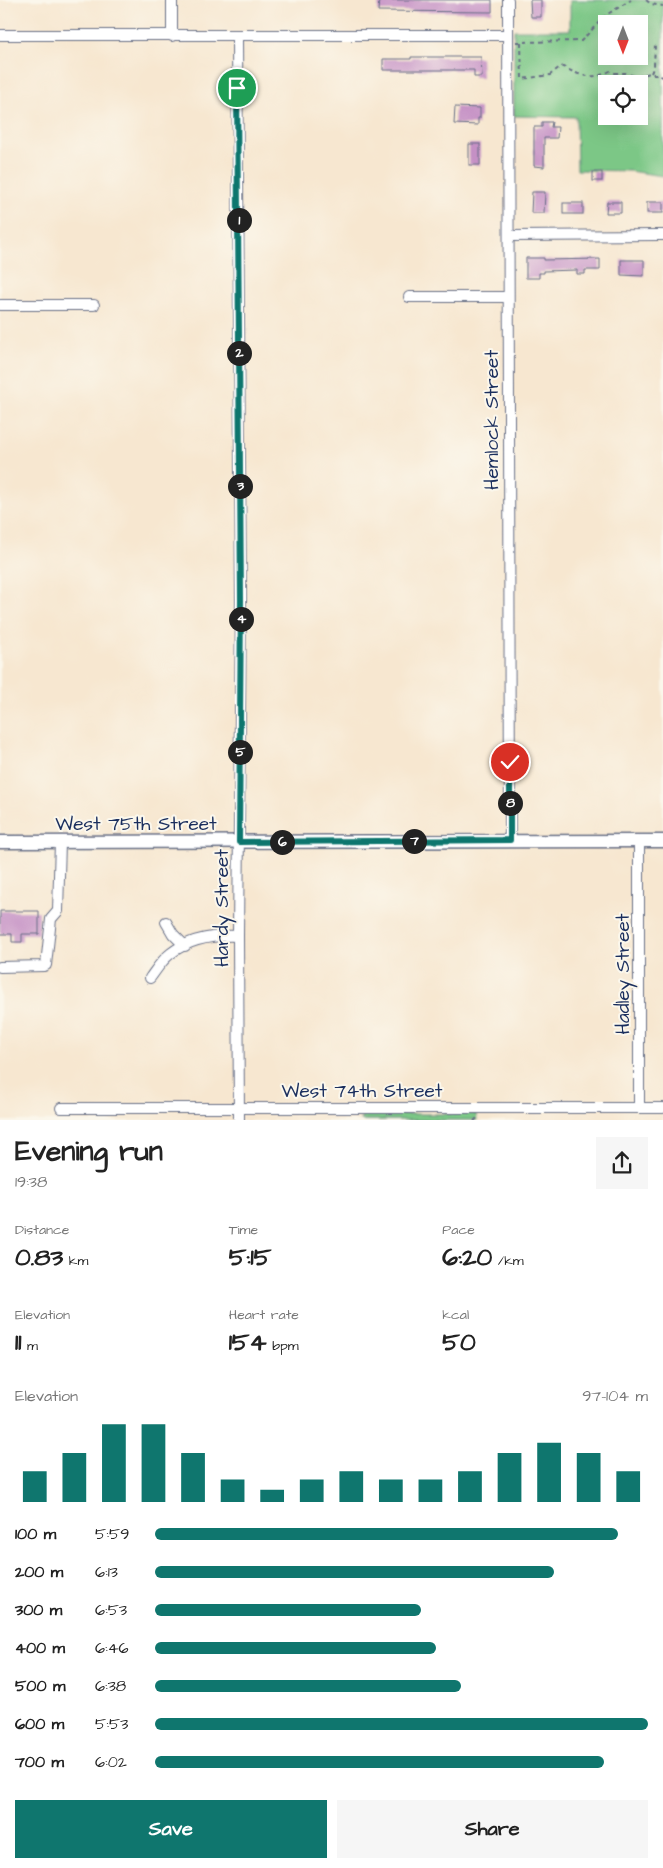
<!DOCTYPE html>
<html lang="en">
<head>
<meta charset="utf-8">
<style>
  :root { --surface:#fff; --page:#f6f6f6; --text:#222; --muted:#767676; --accent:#0f766e }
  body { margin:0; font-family:"Architects Daughter",sans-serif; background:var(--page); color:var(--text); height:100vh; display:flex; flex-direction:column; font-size:19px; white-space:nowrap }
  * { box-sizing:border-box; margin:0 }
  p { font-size:16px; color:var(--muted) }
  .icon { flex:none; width:28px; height:28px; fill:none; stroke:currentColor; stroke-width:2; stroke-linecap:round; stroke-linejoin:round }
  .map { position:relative; height:1120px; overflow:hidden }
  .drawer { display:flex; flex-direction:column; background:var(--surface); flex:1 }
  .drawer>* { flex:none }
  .needle { width:32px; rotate:180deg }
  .fabs { position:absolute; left:598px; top:15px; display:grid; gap:10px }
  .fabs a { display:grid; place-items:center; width:50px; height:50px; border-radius:0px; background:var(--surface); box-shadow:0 5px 20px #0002; font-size:25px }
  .pin { position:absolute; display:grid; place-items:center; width:42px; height:42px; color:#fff; margin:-21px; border:2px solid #fff; border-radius:50%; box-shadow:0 1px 5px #0007 }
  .km { position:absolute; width:25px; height:25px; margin:-12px; border-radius:50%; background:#222; color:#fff; font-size:14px; line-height:25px; text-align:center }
  .round { display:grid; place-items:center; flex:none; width:52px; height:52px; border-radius:0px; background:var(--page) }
  .summary { display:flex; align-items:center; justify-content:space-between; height:85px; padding:0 15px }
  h1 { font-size:28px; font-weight:700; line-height:38px }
  .figures { display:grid; grid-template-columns:repeat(3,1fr); gap:8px; height:85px; padding:5px 15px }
  .figures div { display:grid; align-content:center }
  .figures b { font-size:25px; font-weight:700 }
  .figures small { font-size:14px; font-weight:400 }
  .figures p { font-size:14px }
  .chart { height:140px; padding:10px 15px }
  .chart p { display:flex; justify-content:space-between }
  .chart svg { width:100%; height:90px; margin-top:5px; stroke:var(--accent); stroke-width:6 }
  .cta { display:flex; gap:10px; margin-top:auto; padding:10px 15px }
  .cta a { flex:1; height:58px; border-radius:0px; background:var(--accent); color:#fff; font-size:20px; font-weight:700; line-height:58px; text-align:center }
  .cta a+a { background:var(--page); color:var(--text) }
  ul { padding:0 15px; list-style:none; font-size:16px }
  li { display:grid; grid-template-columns:80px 60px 1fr; align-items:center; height:38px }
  li i { height:12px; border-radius:6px; background:var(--accent) }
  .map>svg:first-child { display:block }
  .green { fill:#7cc786; stroke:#4c7b72; fill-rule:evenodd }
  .building { fill:#c590c5 }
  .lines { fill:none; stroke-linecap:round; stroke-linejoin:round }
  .minor-casing { stroke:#686f86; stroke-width:12 }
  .major-casing { stroke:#686f86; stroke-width:15 }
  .path { stroke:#686f86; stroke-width:2; stroke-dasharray:4 4; stroke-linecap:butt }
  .minor { stroke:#fff; stroke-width:10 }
  .major { stroke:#fff; stroke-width:12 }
  .route-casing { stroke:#fff; stroke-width:10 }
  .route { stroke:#0f766e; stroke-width:6 }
  .labels { text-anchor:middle; stroke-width:4; stroke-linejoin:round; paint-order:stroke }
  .street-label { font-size:19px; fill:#1b2f5e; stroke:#fbf7ec }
</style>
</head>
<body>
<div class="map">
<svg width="663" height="1121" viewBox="0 0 663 1121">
  <rect width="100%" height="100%" fill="#fbf7ec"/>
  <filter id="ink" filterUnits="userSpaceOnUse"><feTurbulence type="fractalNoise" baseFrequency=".02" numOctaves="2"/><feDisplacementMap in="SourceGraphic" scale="10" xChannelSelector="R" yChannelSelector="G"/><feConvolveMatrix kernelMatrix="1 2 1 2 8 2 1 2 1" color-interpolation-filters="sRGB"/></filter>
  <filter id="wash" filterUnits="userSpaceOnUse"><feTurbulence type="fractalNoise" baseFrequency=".0096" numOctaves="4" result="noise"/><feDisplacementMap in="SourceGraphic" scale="20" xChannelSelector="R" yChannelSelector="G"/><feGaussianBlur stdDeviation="1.12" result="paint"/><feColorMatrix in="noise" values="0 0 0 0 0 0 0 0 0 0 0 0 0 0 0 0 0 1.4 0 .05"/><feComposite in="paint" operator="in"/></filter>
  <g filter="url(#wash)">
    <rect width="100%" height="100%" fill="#f7e7d0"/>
    <!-- green -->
    <g class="green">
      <path d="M570,0H663V176L629,171L577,170L576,117L514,116V30H570ZM606,24H639V56H606ZM606,84H639V116H606Z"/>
      <polygon points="362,1114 476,1114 477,1120 361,1120"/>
    </g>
    <g id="blocks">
      <!-- building -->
      <g class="building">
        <polygon points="379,0 492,0 492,12 378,11"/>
        <polygon points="530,0 541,0 541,17 531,17"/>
        <polygon points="411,57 481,57 482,77 474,77 474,70 383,70 383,59 411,59"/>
        <polygon points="455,107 480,108 480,118 478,118 478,125 454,124"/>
        <polygon points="542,122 552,122 551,127 558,127 557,138 544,138 544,167 534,166 534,127 542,127"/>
        <rect x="469" y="144" width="11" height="21"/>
        <rect x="593" y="172" width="9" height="9"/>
        <polygon points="532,192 545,192 544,213 531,213"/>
        <polygon points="607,202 621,202 621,213 606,213"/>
        <rect x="647" y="202" width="16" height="11"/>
        <rect x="563" y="203" width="20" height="11"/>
        <polygon points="526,258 544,258 544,260 600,259 600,270 585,270 585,274 577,274 577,270 544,271 544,273 539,273 539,278 526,278"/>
        <polygon points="621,260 644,260 644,276 621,275"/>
        <polygon points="0,911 39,911 39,934 22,934 22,942 12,942 12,934 0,934"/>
      </g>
    </g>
  </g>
  <g filter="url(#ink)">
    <use href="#blocks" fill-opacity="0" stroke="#686f86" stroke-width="1"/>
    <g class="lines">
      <!-- minor casing -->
      <g class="minor-casing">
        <g id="minor">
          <polyline points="508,0 510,841"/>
          <polyline points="0,35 508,35"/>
          <polyline points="172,36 172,0"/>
          <polyline points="237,36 241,600 238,936 239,1121"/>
          <polyline points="509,236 663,235"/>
          <polyline points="409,297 508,297"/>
          <polyline points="0,305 94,305"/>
          <polyline points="639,842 639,1107"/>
          <polyline points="166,922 173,934 185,946"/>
          <polyline points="0,967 44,966 46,965 51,919 58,911 60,842"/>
          <path d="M150,978C156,970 162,960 170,954C189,939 215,935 238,936"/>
          <polyline points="61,1108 663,1108"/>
        </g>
      </g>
      <!-- major casing -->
      <g class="major-casing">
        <polyline id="major" points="0,842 663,841"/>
      </g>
      <!-- path -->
      <g class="path">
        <polyline points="646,0 651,4 663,6"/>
        <polyline points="516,42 581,41 606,15 631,0"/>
        <path d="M521,42L522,79L550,75L561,66C578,75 592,81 610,71L614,73H626L636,77L650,73L663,77"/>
        <polyline points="651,73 654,66 655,44"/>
        <polyline points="474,1121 478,1117"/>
      </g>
      <!-- minor -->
      <use href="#minor" class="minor"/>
      <!-- major -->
      <use href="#major" class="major"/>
    </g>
  </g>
  <g class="lines" filter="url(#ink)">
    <!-- route casing -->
    <g class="route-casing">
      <polyline id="route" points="237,88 241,600 239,842 510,840 510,762"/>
    </g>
    <!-- route -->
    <use href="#route" class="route"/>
  </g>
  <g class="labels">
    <!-- street labels -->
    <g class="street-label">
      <text transform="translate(491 420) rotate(-90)" y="7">Hemlock Street</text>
      <text x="136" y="830">West 75th Street</text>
      <text transform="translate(221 908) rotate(-90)" y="7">Hardy Street</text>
      <text transform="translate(622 974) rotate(-90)" y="7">Hadley Street</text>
      <text x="362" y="1097">West 74th Street</text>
    </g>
  </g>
</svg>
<div class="fabs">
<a><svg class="needle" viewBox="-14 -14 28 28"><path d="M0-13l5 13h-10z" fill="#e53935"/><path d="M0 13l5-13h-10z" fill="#767676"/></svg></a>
<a><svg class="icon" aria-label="locate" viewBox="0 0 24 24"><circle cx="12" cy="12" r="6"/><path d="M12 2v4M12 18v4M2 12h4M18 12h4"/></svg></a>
</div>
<div class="pin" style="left:237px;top:88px;background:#1e9e55"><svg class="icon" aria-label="arrive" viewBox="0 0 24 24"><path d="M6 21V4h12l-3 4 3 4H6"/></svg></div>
<div class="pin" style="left:510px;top:762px;background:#d93025"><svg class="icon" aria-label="check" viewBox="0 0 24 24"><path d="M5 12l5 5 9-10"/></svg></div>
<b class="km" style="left:239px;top:220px">1</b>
<b class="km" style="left:239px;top:353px">2</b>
<b class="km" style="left:240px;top:486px">3</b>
<b class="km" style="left:241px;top:619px">4</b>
<b class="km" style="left:240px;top:752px">5</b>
<b class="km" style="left:282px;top:842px">6</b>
<b class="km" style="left:414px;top:841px">7</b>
<b class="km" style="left:510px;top:803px">8</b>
</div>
<section class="drawer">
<div class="summary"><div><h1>Evening run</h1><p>19:38</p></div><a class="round"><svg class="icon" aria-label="share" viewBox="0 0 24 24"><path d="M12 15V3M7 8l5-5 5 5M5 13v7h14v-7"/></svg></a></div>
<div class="figures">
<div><p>Distance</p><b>0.83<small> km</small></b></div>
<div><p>Time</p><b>5:15</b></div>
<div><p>Pace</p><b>6:20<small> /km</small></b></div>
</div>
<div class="figures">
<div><p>Elevation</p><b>11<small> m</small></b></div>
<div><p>Heart rate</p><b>154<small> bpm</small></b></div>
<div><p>kcal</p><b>50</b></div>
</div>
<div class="chart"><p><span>Elevation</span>97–104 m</p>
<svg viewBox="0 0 160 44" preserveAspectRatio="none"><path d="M5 44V29M15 44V20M25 44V6M35 44V6M45 44V20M55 44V33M65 44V38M75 44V33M85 44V29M95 44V33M105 44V33M115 44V29M125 44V20M135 44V15M145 44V20M155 44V29"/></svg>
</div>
<ul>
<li><b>100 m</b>5:59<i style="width:94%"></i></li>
<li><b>200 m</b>6:13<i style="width:81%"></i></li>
<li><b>300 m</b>6:53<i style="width:54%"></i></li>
<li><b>400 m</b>6:46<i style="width:57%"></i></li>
<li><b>500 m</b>6:38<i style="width:62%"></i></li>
<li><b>600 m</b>5:53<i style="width:100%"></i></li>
<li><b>700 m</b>6:02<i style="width:91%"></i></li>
</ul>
<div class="cta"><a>Save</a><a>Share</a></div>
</section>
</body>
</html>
